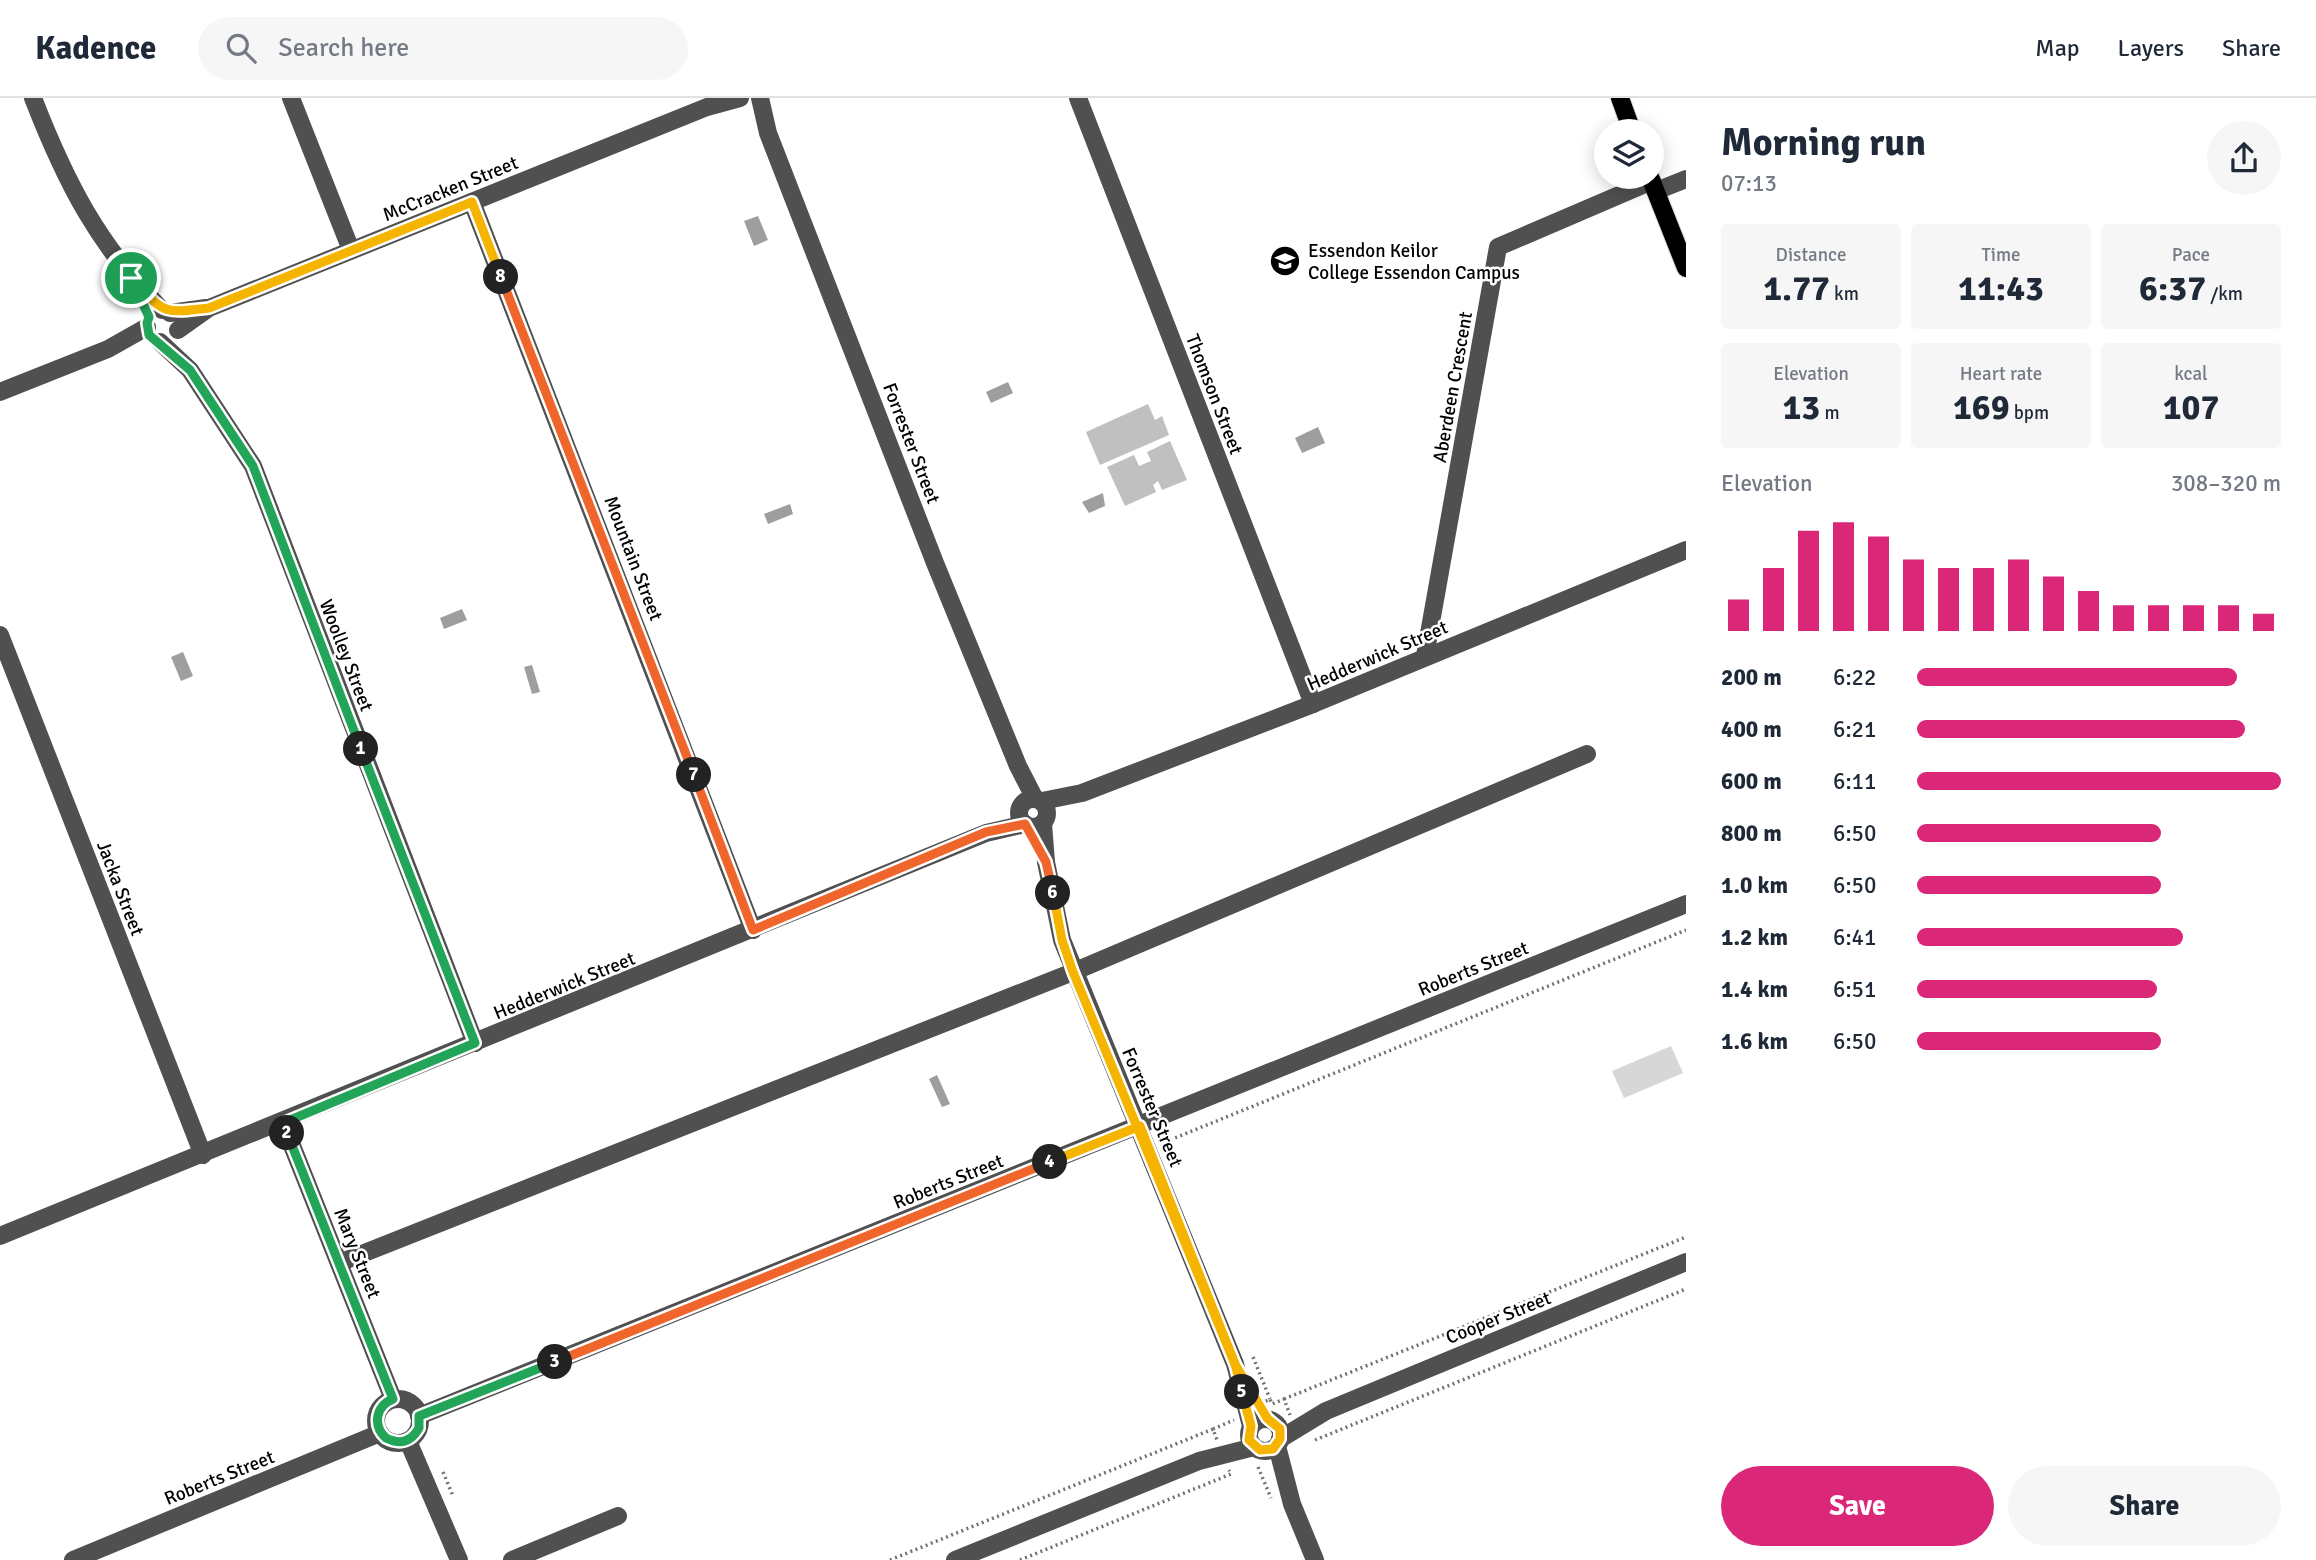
<!DOCTYPE html>
<html lang="en">
<head>
<meta charset="utf-8">
<style>
  :root { --surface:#fff; --page:#f6f6f7; --text:#1f2937; --muted:#747a83; --line:#e0e1e3; --accent:#db2777 }
  body { margin:0; font-family:Signika,sans-serif; background:var(--page); color:var(--text); height:100vh; display:flex; flex-direction:column; font-size:26px; white-space:nowrap }
  * { box-sizing:border-box; margin:0 }
  p { font-size:23px; color:var(--muted) }
  .icon { flex:none; width:38px; height:38px; fill:none; stroke:currentColor; stroke-width:2; stroke-linecap:round; stroke-linejoin:round }
  .map { position:relative; flex:1; overflow:hidden }
  .side { display:flex; flex-direction:column; background:var(--surface); width:630px }
  .side>* { flex:none }
  .controls { position:absolute; left:1594px; top:21px; display:grid; gap:14px }
  .controls a { display:grid; place-items:center; width:70px; height:70px; border-radius:50%; background:var(--surface); box-shadow:0 4px 18px #0003; font-size:35px }
  .pin { position:absolute; display:grid; place-items:center; width:60px; height:60px; color:#fff; margin:-30px; border:4px solid #fff; border-radius:50%; box-shadow:0 2px 7px #0007 }
  .km { position:absolute; width:35px; height:35px; margin:-18px; border-radius:50%; background:#222; color:#fff; font-size:19px; line-height:35px; text-align:center }
  .round { display:grid; place-items:center; flex:none; width:74px; height:74px; border-radius:37px; background:var(--page) }
  .head { display:flex; align-items:center; justify-content:space-between; height:119px; padding:0 35px }
  h1 { font-size:38px; font-weight:700; line-height:52px }
  .metrics { display:grid; grid-template-columns:repeat(3,1fr); gap:10px; height:119px; padding:7px 35px }
  .metrics div { display:grid; align-content:center; border-radius:7px; background:var(--page); text-align:center }
  .metrics b { font-size:35px; font-weight:700 }
  .metrics small { font-size:19px; font-weight:400 }
  .metrics p { font-size:19px }
  .chart { height:196px; padding:14px 35px }
  .chart p { display:flex; justify-content:space-between }
  .chart svg { width:100%; height:126px; margin-top:7px; stroke:var(--accent); stroke-width:6 }
  .primary-button { display:flex; gap:14px; margin-top:auto; padding:14px 35px }
  .primary-button a { flex:1; height:80px; border-radius:42px; background:var(--accent); color:#fff; font-size:28px; font-weight:700; line-height:80px; text-align:center }
  .primary-button a+a { background:var(--page); color:var(--text) }
  ul { padding:0 35px; list-style:none; font-size:23px }
  li { display:grid; grid-template-columns:112px 84px 1fr; align-items:center; height:52px }
  li i { height:18px; border-radius:9px; background:var(--accent) }
  header { display:flex; align-items:center; gap:42px; box-sizing:border-box; height:98px; padding:0 35px; background:var(--surface); border-bottom:2px solid var(--line) }
  header strong { font-size:33px }
  nav { display:flex; gap:38px; margin-inline-start:auto; font-size:24px }
  .search { width:490px; height:63px; background:var(--page); display:flex; align-items:center; gap:18px; box-sizing:border-box; padding:0 24px; border-radius:38px; color:var(--muted); font-size:26px }
  main { display:flex; flex:1; min-height:0 }
  .map>svg:first-child { display:block }
  .green { fill:#d7d7d7 }
  .water { fill:#9e9e9e }
  .building { fill:#c0c0c0 }
  .lines { fill:none; stroke-linecap:round; stroke-linejoin:round }
  .major-casing { stroke:#dbdbdb; stroke-width:20 }
  .path { stroke:#727272; stroke-width:3.5; stroke-dasharray:2 3.5; stroke-linecap:butt }
  .minor { stroke:#505050; stroke-width:18 }
  .major { stroke:#000; stroke-width:18 }
  .split-1-casing { stroke:#fff; stroke-width:14 }
  .split-2-casing { stroke:#fff; stroke-width:14 }
  .split-3-casing { stroke:#fff; stroke-width:14 }
  .split-4-casing { stroke:#fff; stroke-width:14 }
  .split-5-casing { stroke:#fff; stroke-width:14 }
  .split-6-casing { stroke:#fff; stroke-width:14 }
  .split-7-casing { stroke:#fff; stroke-width:14 }
  .split-8-casing { stroke:#fff; stroke-width:14 }
  .split-9-casing { stroke:#fff; stroke-width:14 }
  .split-1 { stroke:#22a559; stroke-width:9 }
  .split-2 { stroke:#22a559; stroke-width:9 }
  .split-3 { stroke:#22a559; stroke-width:9 }
  .split-4 { stroke:#f0652b; stroke-width:9 }
  .split-5 { stroke:#f5b400; stroke-width:9 }
  .split-6 { stroke:#f5b400; stroke-width:9 }
  .split-7 { stroke:#f0652b; stroke-width:9 }
  .split-8 { stroke:#f0652b; stroke-width:9 }
  .split-9 { stroke:#f5b400; stroke-width:9 }
  .labels { text-anchor:middle; stroke-width:5; stroke-linejoin:round; paint-order:stroke }
  .street-label { font-size:19px; fill:#000; stroke:#fff }
  .poi-label { font-size:19px; fill:#000; stroke:#fff; text-anchor:start }
</style>
</head>
<body>
<header>
<strong>Kadence</strong>
<div class="search"><svg class="icon" aria-label="search" viewBox="0 0 24 24"><circle cx="10" cy="10" r="6"/><path d="M15 15l6 6"/></svg>Search here</div>
<nav><a>Map</a><a>Layers</a><a>Share</a></nav>
</header>
<main>
<div class="map">
<svg width="1686" height="1462" viewBox="0 0 1686 1462">
  <rect width="100%" height="100%" fill="#fff"/>
  <!-- green -->
  <polygon class="green" points="1671,948 1683,975 1624,1000 1612,973"/>
  <!-- water -->
  <g class="water">
    <polygon points="758,118 768,142 754,148 744,123"/>
    <polygon points="1008,284 1013,295 991,305 986,294"/>
    <polygon points="1318,329 1325,345 1302,355 1295,340"/>
    <polygon points="1103,395 1105,408 1089,415 1082,404"/>
    <polygon points="790,406 793,416 768,426 764,416"/>
    <polygon points="462,511 467,522 444,531 440,520"/>
    <polygon points="183,554 193,578 181,583 171,559"/>
    <polygon points="532,567 540,594 532,596 524,569"/>
    <polygon points="937,977 950,1006 942,1009 929,981"/>
  </g>
  <!-- building -->
  <g class="building">
    <polygon points="1148,306 1155,322 1162,318 1169,337 1100,367 1086,334"/>
    <polygon points="1170,343 1187,382 1162,392 1158,383 1153,387 1156,394 1125,408 1107,369 1134,357 1139,368 1151,363 1147,354"/>
  </g>
  <g class="lines">
    <!-- major casing -->
    <g class="major-casing">
      <g id="major">
        <polyline points="1620,0 1632,33"/>
        <polyline points="1650,79 1686,170"/>
      </g>
    </g>
    <!-- path -->
    <g class="path">
      <polyline points="1165,1044 1686,832"/>
      <polyline points="1253,1259 1270,1301"/>
      <polyline points="1284,1301 1686,1139"/>
      <polyline points="1261,1306 1270,1301 1272,1306 1284,1301 1290,1317"/>
      <polyline points="1213,1331 1234,1322"/>
      <polyline points="1315,1342 1686,1191"/>
      <polyline points="1258,1369 1271,1400"/>
      <polyline points="443,1374 453,1398"/>
      <polyline points="890,1462 1213,1331 1217,1342"/>
      <polyline points="1020,1462 1231,1376 1229,1372"/>
    </g>
    <!-- minor -->
    <g class="minor">
      <path d="M33,0C66,85 98,147 162,212"/>
      <polyline points="291,0 351,152"/>
      <polyline points="760,0 768,35 935,465 1018,668 1035,701"/>
      <polyline points="1078,0 1313,606"/>
      <polyline points="1656,93 1686,81"/>
      <polyline points="472,104 753,832"/>
      <polyline points="170,215 206,210"/>
      <polyline points="178,232 209,210 707,9 740,0"/>
      <polyline points="160,244 190,272 253,368 475,945"/>
      <polyline points="0,294 108,251 147,229"/>
      <polyline points="0,537 203,1057"/>
      <polyline points="1425,558 1498,149 1652,83"/>
      <circle cx="1033" cy="715" r="14"/>
      <polyline points="1042,703 1082,695 1313,606 1686,452"/>
      <polyline points="1043,726 1046,764 1062,842 1235,1266 1251,1328"/>
      <polyline points="283,1025 393,1301"/>
      <polyline points="0,1138 986,735 1025,726"/>
      <polyline points="339,1165 1073,874 1587,656"/>
      <circle cx="398" cy="1323" r="22"/>
      <polyline points="419,1318 1686,806"/>
      <circle cx="1265" cy="1337" r="16"/>
      <polyline points="1280,1341 1326,1313 1686,1164"/>
      <polyline points="408,1343 459,1462"/>
      <polyline points="1277,1348 1292,1406 1315,1462"/>
      <polyline points="73,1462 380,1335"/>
      <polyline points="512,1462 618,1418"/>
      <polyline points="955,1462 1199,1363 1254,1349"/>
    </g>
    <!-- major -->
    <use href="#major" class="major"/>
  </g>
  <g class="lines">
    <!-- split-1 casing -->
    <g class="split-1-casing">
      <polyline id="split-1" points="131,180 149,219 147,225 149,237 190,272 253,368 361,651"/>
    </g>
    <!-- split-2 casing -->
    <g class="split-2-casing">
      <polyline id="split-2" points="287,1035 283,1025 475,945 361,651"/>
    </g>
    <!-- split-3 casing -->
    <g class="split-3-casing">
      <path id="split-3" d="M287,1035L393,1301C376,1308 372,1327 386,1340C400,1347 411,1344 419,1330V1318L555,1264"/>
    </g>
    <!-- split-4 casing -->
    <g class="split-4-casing">
      <polyline id="split-4" points="555,1264 1050,1064"/>
    </g>
    <!-- split-5 casing -->
    <g class="split-5-casing">
      <polyline id="split-5" points="1050,1064 1140,1028 1235,1266 1267,1320 1280,1331 1280,1341 1273,1351 1260,1352 1249,1342 1251,1328 1242,1294"/>
    </g>
    <!-- split-6 casing -->
    <g class="split-6-casing">
      <polyline id="split-6" points="1053,795 1062,842 1073,874 1235,1266 1242,1294"/>
    </g>
    <!-- split-7 casing -->
    <g class="split-7-casing">
      <polyline id="split-7" points="694,677 753,832 986,734 1025,726 1046,764 1053,795"/>
    </g>
    <!-- split-8 casing -->
    <g class="split-8-casing">
      <polyline id="split-8" points="501,179 694,677"/>
    </g>
    <!-- split-9 casing -->
    <g class="split-9-casing">
      <path id="split-9" d="M131,180C165,215 160,216 209,210L472,104L501,179"/>
    </g>
    <!-- split-1 -->
    <use href="#split-1" class="split-1"/>
    <!-- split-2 -->
    <use href="#split-2" class="split-2"/>
    <!-- split-3 -->
    <use href="#split-3" class="split-3"/>
    <!-- split-4 -->
    <use href="#split-4" class="split-4"/>
    <!-- split-5 -->
    <use href="#split-5" class="split-5"/>
    <!-- split-6 -->
    <use href="#split-6" class="split-6"/>
    <!-- split-7 -->
    <use href="#split-7" class="split-7"/>
    <!-- split-8 -->
    <use href="#split-8" class="split-8"/>
    <!-- split-9 -->
    <use href="#split-9" class="split-9"/>
  </g>
  <!-- icons -->
  <defs>
    <g id="school-disc" transform="scale(1.575)"><circle r="9.5" fill="#000" stroke="#fff"/><path d="M0-5L7-2L0 1L-7-2ZM-4 1L0 2.5L4 1V4Q0 6-4 4Z" fill="#fff"/></g>
  </defs>
  <g fill-rule="evenodd">
    <use href="#school-disc" x="1285" y="163"/>
  </g>
  <g class="labels">
    <!-- street labels -->
    <g class="street-label">
      <text transform="translate(450 90) rotate(-22)" y="7">McCracken Street</text>
      <text transform="translate(1452 289) rotate(-80)" y="7">Aberdeen Crescent</text>
      <text transform="translate(1215 296) rotate(69)" y="7">Thomson Street</text>
      <text transform="translate(912 345) rotate(69)" y="7">Forrester Street</text>
      <text transform="translate(634 460) rotate(69)" y="7">Mountain Street</text>
      <text transform="translate(347 557) rotate(69)" y="7">Woolley Street</text>
      <text transform="translate(1377 557) rotate(-23)" y="7">Hedderwick Street</text>
      <text transform="translate(121 790) rotate(69)" y="7">Jacka Street</text>
      <text transform="translate(1473 870) rotate(-22)" y="7">Roberts Street</text>
      <text transform="translate(564 887) rotate(-22)" y="7">Hedderwick Street</text>
      <text transform="translate(1153 1009) rotate(67)" y="7">Forrester Street</text>
      <text transform="translate(948 1083) rotate(-22)" y="7">Roberts Street</text>
      <text transform="translate(358 1155) rotate(68)" y="7">Mary Street</text>
      <text transform="translate(1498 1219) rotate(-22)" y="7">Cooper Street</text>
      <text transform="translate(219 1379) rotate(-22)" y="7">Roberts Street</text>
    </g>
    <!-- poi labels -->
    <g class="poi-label">
      <text x="1308" y="159">Essendon Keilor<tspan x="1308" dy="22">College Essendon Campus</tspan></text>
    </g>
  </g>
</svg>
<div class="controls">
<a><svg class="icon" aria-label="layers" viewBox="0 0 24 24"><path d="M12 4l9 5-9 5-9-5zM3 14l9 5 9-5"/></svg></a>
</div>
<div class="pin" style="left:131px;top:180px;background:#1e9e55"><svg class="icon" aria-label="arrive" viewBox="0 0 24 24"><path d="M6 21V4h12l-3 4 3 4H6"/></svg></div>
<b class="km" style="left:361px;top:651px">1</b>
<b class="km" style="left:287px;top:1035px">2</b>
<b class="km" style="left:555px;top:1264px">3</b>
<b class="km" style="left:1050px;top:1064px">4</b>
<b class="km" style="left:1242px;top:1294px">5</b>
<b class="km" style="left:1053px;top:795px">6</b>
<b class="km" style="left:694px;top:677px">7</b>
<b class="km" style="left:501px;top:179px">8</b>
</div>
<section class="side">
<div class="head"><div><h1>Morning run</h1><p>07:13</p></div><a class="round"><svg class="icon" aria-label="share" viewBox="0 0 24 24"><path d="M12 15V3M7 8l5-5 5 5M5 13v7h14v-7"/></svg></a></div>
<div class="metrics">
<div><p>Distance</p><b>1.77<small> km</small></b></div>
<div><p>Time</p><b>11:43</b></div>
<div><p>Pace</p><b>6:37<small> /km</small></b></div>
</div>
<div class="metrics">
<div><p>Elevation</p><b>13<small> m</small></b></div>
<div><p>Heart rate</p><b>169<small> bpm</small></b></div>
<div><p>kcal</p><b>107</b></div>
</div>
<div class="chart"><p><span>Elevation</span>308–320 m</p>
<svg viewBox="0 0 160 44" preserveAspectRatio="none"><path d="M5 44V33M15 44V22M25 44V9M35 44V6M45 44V11M55 44V19M65 44V22M75 44V22M85 44V19M95 44V25M105 44V30M115 44V35M125 44V35M135 44V35M145 44V35M155 44V38"/></svg>
</div>
<ul>
<li><b>200 m</b>6:22<i style="width:88%"></i></li>
<li><b>400 m</b>6:21<i style="width:90%"></i></li>
<li><b>600 m</b>6:11<i style="width:100%"></i></li>
<li><b>800 m</b>6:50<i style="width:67%"></i></li>
<li><b>1.0 km</b>6:50<i style="width:67%"></i></li>
<li><b>1.2 km</b>6:41<i style="width:73%"></i></li>
<li><b>1.4 km</b>6:51<i style="width:66%"></i></li>
<li><b>1.6 km</b>6:50<i style="width:67%"></i></li>
</ul>
<div class="primary-button"><a>Save</a><a>Share</a></div>
</section>
</main>
</body>
</html>
